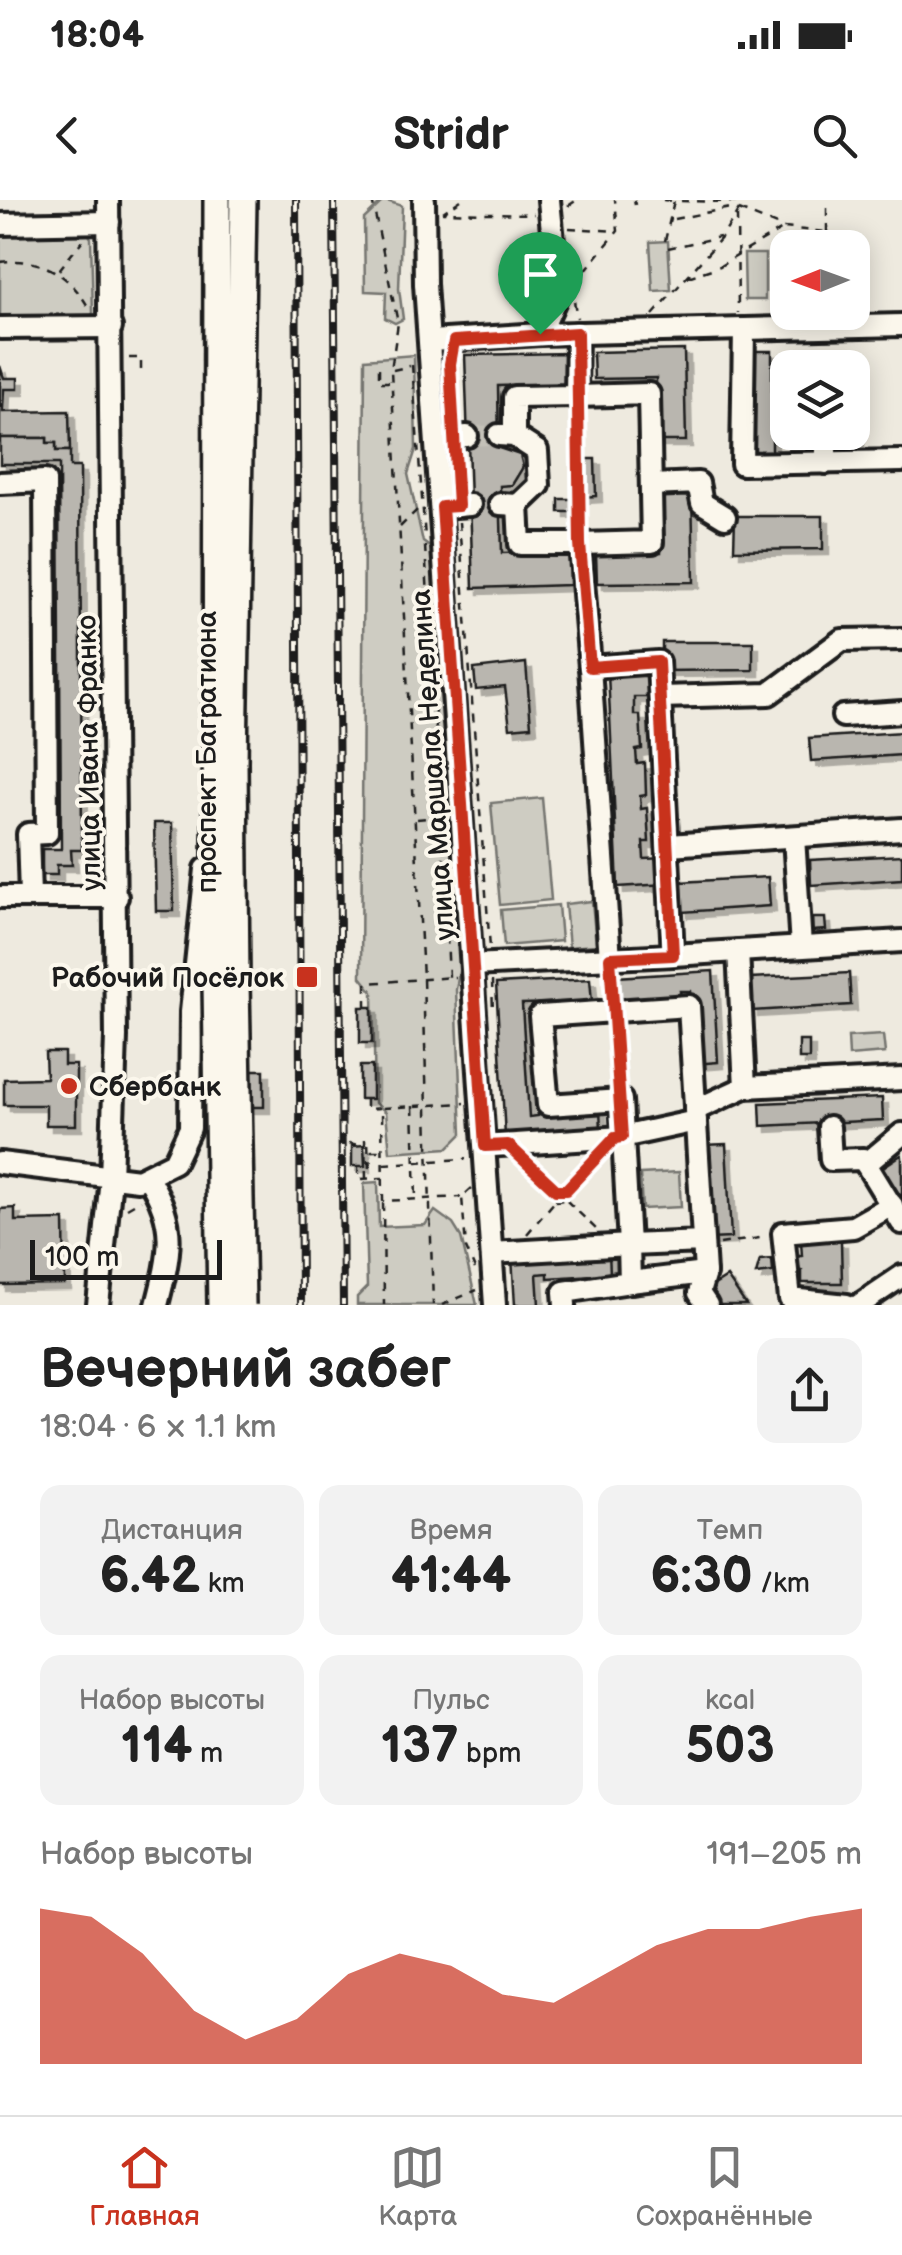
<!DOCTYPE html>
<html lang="ru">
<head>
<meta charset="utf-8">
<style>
  :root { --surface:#fff; --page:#f2f2f2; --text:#222; --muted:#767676; --line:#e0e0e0; --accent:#c8321e }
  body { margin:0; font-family:"Balsamiq Sans",sans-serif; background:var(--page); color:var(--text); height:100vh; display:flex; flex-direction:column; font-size:38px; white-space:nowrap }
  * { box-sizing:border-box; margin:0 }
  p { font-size:32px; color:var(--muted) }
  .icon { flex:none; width:55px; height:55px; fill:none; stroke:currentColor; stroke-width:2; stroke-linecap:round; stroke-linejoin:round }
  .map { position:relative; height:1105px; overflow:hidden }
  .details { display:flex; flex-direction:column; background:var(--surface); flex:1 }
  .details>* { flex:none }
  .needle { width:65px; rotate:269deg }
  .tools { position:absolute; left:770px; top:30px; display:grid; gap:20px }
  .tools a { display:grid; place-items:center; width:100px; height:100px; border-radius:20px; background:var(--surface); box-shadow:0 5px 25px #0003; font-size:50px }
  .scale { position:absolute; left:30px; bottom:25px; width:192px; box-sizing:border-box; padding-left:10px; border:5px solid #1c1c1c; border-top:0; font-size:28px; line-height:35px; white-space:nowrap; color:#1c1c1c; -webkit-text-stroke:8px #fbf7ec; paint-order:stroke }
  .pin { position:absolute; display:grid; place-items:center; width:85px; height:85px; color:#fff; margin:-102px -42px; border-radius:50% 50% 50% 0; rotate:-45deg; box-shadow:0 0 10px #0007 }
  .pin .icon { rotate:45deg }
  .round { display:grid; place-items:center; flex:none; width:105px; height:105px; border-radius:20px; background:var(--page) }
  .overview { display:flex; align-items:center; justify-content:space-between; height:170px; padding:0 40px }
  h1 { font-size:55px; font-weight:600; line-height:75px }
  .metrics { display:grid; grid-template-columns:repeat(3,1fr); gap:15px; height:170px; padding:10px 40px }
  .metrics div { display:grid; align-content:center; border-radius:20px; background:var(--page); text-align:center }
  .metrics b { font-size:50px; font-weight:600 }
  .metrics small { font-size:28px; font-weight:400 }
  .metrics p { font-size:28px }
  .chart { height:280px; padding:20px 40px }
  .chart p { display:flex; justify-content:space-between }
  .chart svg { width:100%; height:180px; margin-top:10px; fill:var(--accent); opacity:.7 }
  .status { display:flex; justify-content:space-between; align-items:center; height:70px; padding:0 50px; background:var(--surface); direction:ltr }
  .status svg { height:28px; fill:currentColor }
  header { display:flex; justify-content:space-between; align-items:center; height:130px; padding:0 40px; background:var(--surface); font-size:45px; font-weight:600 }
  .tabs { display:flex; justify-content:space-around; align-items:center; height:140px; border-top:2px solid var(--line); background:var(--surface); font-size:28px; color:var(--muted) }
  .tabs a { display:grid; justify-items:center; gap:5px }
  .tabs .selected { color:var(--accent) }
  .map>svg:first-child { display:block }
  .green { fill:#ceccc2; stroke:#75746f; stroke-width:2.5 }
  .building { fill:#b9b6af; stroke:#1c1c1c; stroke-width:2.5; filter:url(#shadow) }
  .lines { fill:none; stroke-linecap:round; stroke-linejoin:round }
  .minor-tunnel { stroke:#c4c1b8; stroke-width:20; stroke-dasharray:20 10; stroke-linecap:butt }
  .minor-casing { stroke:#1c1c1c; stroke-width:28 }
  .major-casing { stroke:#1c1c1c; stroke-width:32 }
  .path { stroke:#1c1c1c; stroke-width:2.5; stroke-dasharray:8 8; stroke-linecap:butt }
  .minor { stroke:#fbf7ec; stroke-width:20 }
  .major { stroke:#fbf7ec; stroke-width:25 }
  .rail-casing { stroke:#1c1c1c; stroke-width:8 }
  .rail { stroke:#fbf7ec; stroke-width:4; stroke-dasharray:11; stroke-linecap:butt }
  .major-bridge-casing { stroke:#1c1c1c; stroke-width:32; stroke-linecap:butt }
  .major-bridge { stroke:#fbf7ec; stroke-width:25 }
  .route-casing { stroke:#fff; stroke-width:20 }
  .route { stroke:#c8321e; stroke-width:12 }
  .poi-dot { fill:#c8321e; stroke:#fbf7ec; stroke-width:4 }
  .labels { text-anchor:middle; stroke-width:8; stroke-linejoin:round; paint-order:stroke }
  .street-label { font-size:28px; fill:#1c1c1c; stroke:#fbf7ec }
  .poi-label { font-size:28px; font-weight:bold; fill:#1c1c1c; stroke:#fbf7ec; text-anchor:end }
</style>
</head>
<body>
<div class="status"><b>18:04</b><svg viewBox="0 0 49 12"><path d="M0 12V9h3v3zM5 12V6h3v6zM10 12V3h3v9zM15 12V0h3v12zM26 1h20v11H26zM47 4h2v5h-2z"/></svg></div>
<header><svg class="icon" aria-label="back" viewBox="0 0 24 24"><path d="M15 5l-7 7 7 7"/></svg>Stridr<svg class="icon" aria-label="search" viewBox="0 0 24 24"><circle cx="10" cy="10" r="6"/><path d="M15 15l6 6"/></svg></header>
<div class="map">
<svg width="902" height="1105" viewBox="0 0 902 1105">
  <defs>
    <filter id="shadow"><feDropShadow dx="6" dy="6" stdDeviation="0" flood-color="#0004"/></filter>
  </defs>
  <rect width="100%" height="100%" fill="#eeeadf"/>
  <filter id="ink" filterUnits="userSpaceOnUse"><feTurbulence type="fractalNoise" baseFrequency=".01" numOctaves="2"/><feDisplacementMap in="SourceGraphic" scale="20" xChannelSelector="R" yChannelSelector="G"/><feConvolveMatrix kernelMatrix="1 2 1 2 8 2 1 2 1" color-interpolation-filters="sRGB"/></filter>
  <g filter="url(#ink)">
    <!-- green -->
    <g class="green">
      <polygon points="384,0 402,6 399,89 403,119 395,123 385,118 386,92 365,91 364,19"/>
      <polygon points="0,30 86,30 91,38 93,113 86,122 0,122"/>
      <polygon points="668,41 671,90 653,91 650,42"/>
      <polygon points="744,54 765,54 765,100 745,100"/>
      <polygon points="414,155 416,249 408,274 423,342 435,351 461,760 456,790 462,934 448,948 390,952 386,912 375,903 373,792 361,777 365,159"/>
      <polygon points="542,598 551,700 500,705 491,603"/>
      <polygon points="592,701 596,745 569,747 565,704"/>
      <polygon points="558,705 561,741 504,746 501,710"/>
      <polygon points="883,835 885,853 849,856 848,837"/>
      <polygon points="679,972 681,1007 642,1009 640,974"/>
      <polygon points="378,982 379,1027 425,1025 435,1011 453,1024 461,1037 477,1105 357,1105 357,1097 367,1087 364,983"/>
    </g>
    <!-- building -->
    <g class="building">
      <polygon points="684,150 686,241 657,241 656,178 594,179 593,152"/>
      <polygon points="749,151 772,151 772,255 748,255"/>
      <polygon points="834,151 858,151 858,253 833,253 834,232 852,232 852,168 834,168"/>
      <polygon points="567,153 568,184 498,186 499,248 520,255 523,267 512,285 500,286 502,353 570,351 570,385 473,388 465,155"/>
      <polygon points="0,166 4,178 18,178 18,189 4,189 3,212 69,211 70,251 56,251 56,243 47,243 47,238 0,238"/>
      <polygon points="0,238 47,238 47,243 56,243 56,251 70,251 70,267 80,267 82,650 71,650 72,665 57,665 57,675 42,675 42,649 61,649 59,264 0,264"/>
      <polygon points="581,259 595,259 596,296 582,297"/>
      <polygon points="659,291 692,291 694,382 597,383 596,353 661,352"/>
      <polygon points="559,299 572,299 573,312 559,312"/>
      <polygon points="735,316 823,316 823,349 734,350"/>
      <polygon points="662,442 753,442 753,470 662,471"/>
      <polygon points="526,463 531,526 510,528 505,487 476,490 474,469"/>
      <polygon points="652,471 653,497 634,497 634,515 640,515 642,549 636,550 637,564 645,563 646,595 640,596 641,609 647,608 649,642 643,642 644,659 665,658 666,684 618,687 608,473"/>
      <polygon points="902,532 902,555 811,561 809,538"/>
      <polygon points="154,623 172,623 174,711 156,711"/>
      <polygon points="902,655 902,679 811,685 810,660"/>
      <polygon points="768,677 770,706 682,712 680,682"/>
      <polygon points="812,718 825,718 826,730 812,731"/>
      <polygon points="713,771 718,862 694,864 690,791 680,791 681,796 619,800 617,777"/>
      <polygon points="849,773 851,805 752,811 750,778"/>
      <polygon points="590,779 592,802 522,804 529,917 538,916 537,910 600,907 601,931 505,936 496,784"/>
      <rect x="360" y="807" width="12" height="36"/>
      <rect x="799" y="841" width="10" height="18"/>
      <polygon points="45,852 64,852 64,865 76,865 76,925 46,925 46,905 4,905 4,879 46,878"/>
      <rect x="360" y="866" width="12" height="33"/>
      <rect x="247" y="870" width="17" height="37"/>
      <polygon points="882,898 883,920 761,926 760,903"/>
      <polygon points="726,944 731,1038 709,1039 703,945"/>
      <polygon points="364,945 365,966 352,966 352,946"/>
      <polygon points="901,955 902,957 902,1001 880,969"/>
      <polygon points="15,1008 15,1021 64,1020 65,1084 0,1085 0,1009"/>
      <polygon points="826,1041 841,1041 842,1083 802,1083 802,1071 797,1071 789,1056 802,1056 801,1042"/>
      <polygon points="609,1051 610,1074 548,1078 548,1073 537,1074 539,1105 515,1105 512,1057"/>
      <polygon points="772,1059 773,1072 756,1074 760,1060"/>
      <polygon points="727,1077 746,1105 714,1105 705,1091"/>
    </g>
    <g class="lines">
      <!-- minor-tunnel -->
      <polyline class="minor-tunnel" points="467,236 499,235"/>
      <!-- minor casing -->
      <g class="minor-casing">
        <g id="minor">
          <polyline points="424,0 425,84 495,1105"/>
          <polyline points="0,24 109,22"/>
          <polyline points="0,128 111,127"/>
          <polyline points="744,129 742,264 902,261"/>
          <polyline points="540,134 558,93 549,0"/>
          <polyline points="430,141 540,134 902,125"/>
          <polyline points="826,161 826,168"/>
          <polyline points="576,196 649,194 652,342 580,344"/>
          <polyline points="826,232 826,263"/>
          <polyline points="499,235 514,236 537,251 539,285 518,305 500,304"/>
          <polyline points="514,236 514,197 576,196 577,133"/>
          <polyline points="438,238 467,236"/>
          <polyline points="0,283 45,281 47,633 28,634 30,696"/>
          <polyline points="651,285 698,283 702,303 725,317"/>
          <polyline points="518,305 520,344 580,344 590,467"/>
          <polyline points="442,307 470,305"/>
          <polyline points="660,497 769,494 842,440 902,439"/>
          <polyline points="843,516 902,512"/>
          <polyline points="794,637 801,747"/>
          <polyline points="669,645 902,629"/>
          <polyline points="0,697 117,697"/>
          <polyline points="738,751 745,887"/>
          <polyline points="610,759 590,467 658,462 673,755 902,741"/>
          <polyline points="473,765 673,755"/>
          <polyline points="695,910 745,887 902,879"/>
          <polyline points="829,927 831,960 863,959 866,964"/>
          <polyline points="902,934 866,964 902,1023"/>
          <polyline points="485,946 622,937 696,921"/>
          <polyline points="0,963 138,980 174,962 190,928 191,812 206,669"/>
          <path d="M148,978C178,1024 170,1054 157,1105"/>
          <polyline points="703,1042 629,1045 621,900 548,905 540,816 689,806 705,1073 699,1093 707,1105"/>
          <polyline points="492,1053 629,1045 630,1082 564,1092 565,1105"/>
          <polyline points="630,1082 705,1073"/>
          <polyline points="98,1105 111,978 116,837 108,0"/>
          <polyline points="847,1105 790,1099 783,1033 853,1027 892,1005"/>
          <polyline points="859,1105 902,1076"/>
        </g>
      </g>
      <!-- major casing -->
      <g class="major-casing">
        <g id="major">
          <polyline points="216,783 217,0"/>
          <polyline points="236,783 234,562 243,0"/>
        </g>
      </g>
      <!-- path -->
      <g class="path">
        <polyline points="372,0 398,123 391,170 423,778 433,1105"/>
        <polyline points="461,0 443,12 534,14"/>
        <polyline points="634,0 635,5"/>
        <polyline points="663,0 673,1"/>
        <polyline points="568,6 577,0"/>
        <polyline points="739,10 784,28 827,32"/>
        <polyline points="737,16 738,113"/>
        <polyline points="674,19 735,7"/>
        <polyline points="569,28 616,31"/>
        <polyline points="665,41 674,1 736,2"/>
        <polyline points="668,48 720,37"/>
        <polyline points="827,48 827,0"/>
        <path d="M0,62C43,56 72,76 91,112"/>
        <polyline points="59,70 82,41"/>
        <polyline points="688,77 720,66 784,28"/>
        <polyline points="575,83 618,31 615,0"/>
        <polyline points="574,101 577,118"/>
        <polyline points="653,115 722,37 739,10 736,0"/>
        <polyline points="129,158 141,158 141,171"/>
        <polyline points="453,158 453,219"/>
        <polyline points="412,165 425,338"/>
        <polyline points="379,168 379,182 392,182"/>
        <polyline points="393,170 410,166"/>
        <polyline points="576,210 579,327"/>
        <polyline points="455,252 457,289"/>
        <polyline points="459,322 490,748"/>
        <polyline points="400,327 419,308"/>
        <polyline points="425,346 441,617 446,617"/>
        <polyline points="417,619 441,617 449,777"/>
        <polyline points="611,777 611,794"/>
        <polyline points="492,781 493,813"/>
        <polyline points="366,807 366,783 455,777"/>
        <polyline points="614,827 619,883"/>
        <polyline points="366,899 366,909 382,908 383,1001 461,997"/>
        <polyline points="413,906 416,998"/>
        <polyline points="383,908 465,903"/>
        <polyline points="349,943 358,945"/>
        <polyline points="524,959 554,988"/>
        <polyline points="384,964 466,959"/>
        <polyline points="358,966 358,979 383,978"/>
        <polyline points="366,979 365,939 368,939 369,972 372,951 379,951"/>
        <polyline points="472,988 462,997 466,1048 475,1069"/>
        <polyline points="567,989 599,955"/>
        <polyline points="567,1001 597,1030"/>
        <polyline points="383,1003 384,1105"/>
        <polyline points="127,1008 141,1000"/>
        <polyline points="527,1034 555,1001 555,989 566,990 566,1000 555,1001"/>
        <polyline points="720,1044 766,1037"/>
        <polyline points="442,1105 477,1090"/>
      </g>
      <!-- minor -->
      <use href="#minor" class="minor"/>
      <!-- major -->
      <use href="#major" class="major"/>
      <!-- rail casing -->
      <g class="rail-casing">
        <g id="rail">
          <polyline points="296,0 301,1105"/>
          <polyline points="334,0 343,1105"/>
        </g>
      </g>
      <!-- rail -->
      <use href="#rail" class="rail"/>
      <!-- major-bridge casing -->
      <g class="major-bridge-casing">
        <g id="major-bridge">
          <polyline points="216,783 221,1105"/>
          <polyline points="236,783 242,1105"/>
        </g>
      </g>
      <!-- major-bridge -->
      <use href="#major-bridge" class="major-bridge"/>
    </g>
  </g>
  <g class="lines" filter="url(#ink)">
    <!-- route casing -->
    <g class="route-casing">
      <polygon id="route" points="577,133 580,344 590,467 658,462 673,755 610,758 622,937 615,938 566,990 556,990 508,945 485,946 442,307 458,306 450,164 454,141"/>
    </g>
    <!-- route -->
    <use href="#route" class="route"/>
  </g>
  <!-- markers -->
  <g class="poi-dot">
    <rect x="295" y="765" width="24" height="24" rx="5"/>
    <circle cx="69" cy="886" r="10"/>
  </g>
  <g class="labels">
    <!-- street labels -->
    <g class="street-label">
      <text transform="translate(206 552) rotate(-90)" y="10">проспект Багратиона</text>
      <text transform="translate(88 553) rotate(-91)" y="10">улица Ивана Франко</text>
      <text transform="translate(432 565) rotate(-94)" y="10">улица Маршала Неделина</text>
    </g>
    <!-- poi labels -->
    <g class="poi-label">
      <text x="284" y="787">Рабочий Посёлок</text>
      <text x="89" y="896" text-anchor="start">Сбербанк</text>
    </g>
  </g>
</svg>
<div class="tools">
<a><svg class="needle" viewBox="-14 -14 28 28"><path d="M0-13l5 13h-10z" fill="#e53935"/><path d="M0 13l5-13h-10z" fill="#767676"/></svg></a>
<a><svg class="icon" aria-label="layers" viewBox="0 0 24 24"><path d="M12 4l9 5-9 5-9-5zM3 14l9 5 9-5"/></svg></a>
</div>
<div class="scale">100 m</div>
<div class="pin" style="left:540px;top:134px;background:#1e9e55"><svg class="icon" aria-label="arrive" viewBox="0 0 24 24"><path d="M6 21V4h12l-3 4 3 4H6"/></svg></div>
</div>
<section class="details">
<div class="overview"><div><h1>Вечерний забег</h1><p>18:04 · 6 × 1.1 km</p></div><a class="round"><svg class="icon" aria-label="share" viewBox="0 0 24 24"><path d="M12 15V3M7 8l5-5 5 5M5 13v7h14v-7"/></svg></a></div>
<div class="metrics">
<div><p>Дистанция</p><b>6.42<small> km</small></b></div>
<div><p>Время</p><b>41:44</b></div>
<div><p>Темп</p><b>6:30<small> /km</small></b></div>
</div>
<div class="metrics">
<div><p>Набор высоты</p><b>114<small> m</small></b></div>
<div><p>Пульс</p><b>137<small> bpm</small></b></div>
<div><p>kcal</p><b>503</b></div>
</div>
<div class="chart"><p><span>Набор высоты</span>191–205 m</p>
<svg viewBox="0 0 160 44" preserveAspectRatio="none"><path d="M0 44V6L10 8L20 17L30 31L40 38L50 33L60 22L70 17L80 20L90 27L100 29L110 22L120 15L130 11L140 11L150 8L160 6V44z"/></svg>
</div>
</section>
<nav class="tabs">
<a class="selected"><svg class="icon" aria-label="home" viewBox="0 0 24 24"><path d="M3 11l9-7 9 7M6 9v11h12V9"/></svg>Главная</a>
<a><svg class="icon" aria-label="map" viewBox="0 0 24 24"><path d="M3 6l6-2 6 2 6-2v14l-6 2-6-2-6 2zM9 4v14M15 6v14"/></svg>Карта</a>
<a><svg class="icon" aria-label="saved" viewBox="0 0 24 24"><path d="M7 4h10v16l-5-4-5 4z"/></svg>Сохранённые</a>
</nav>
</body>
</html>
